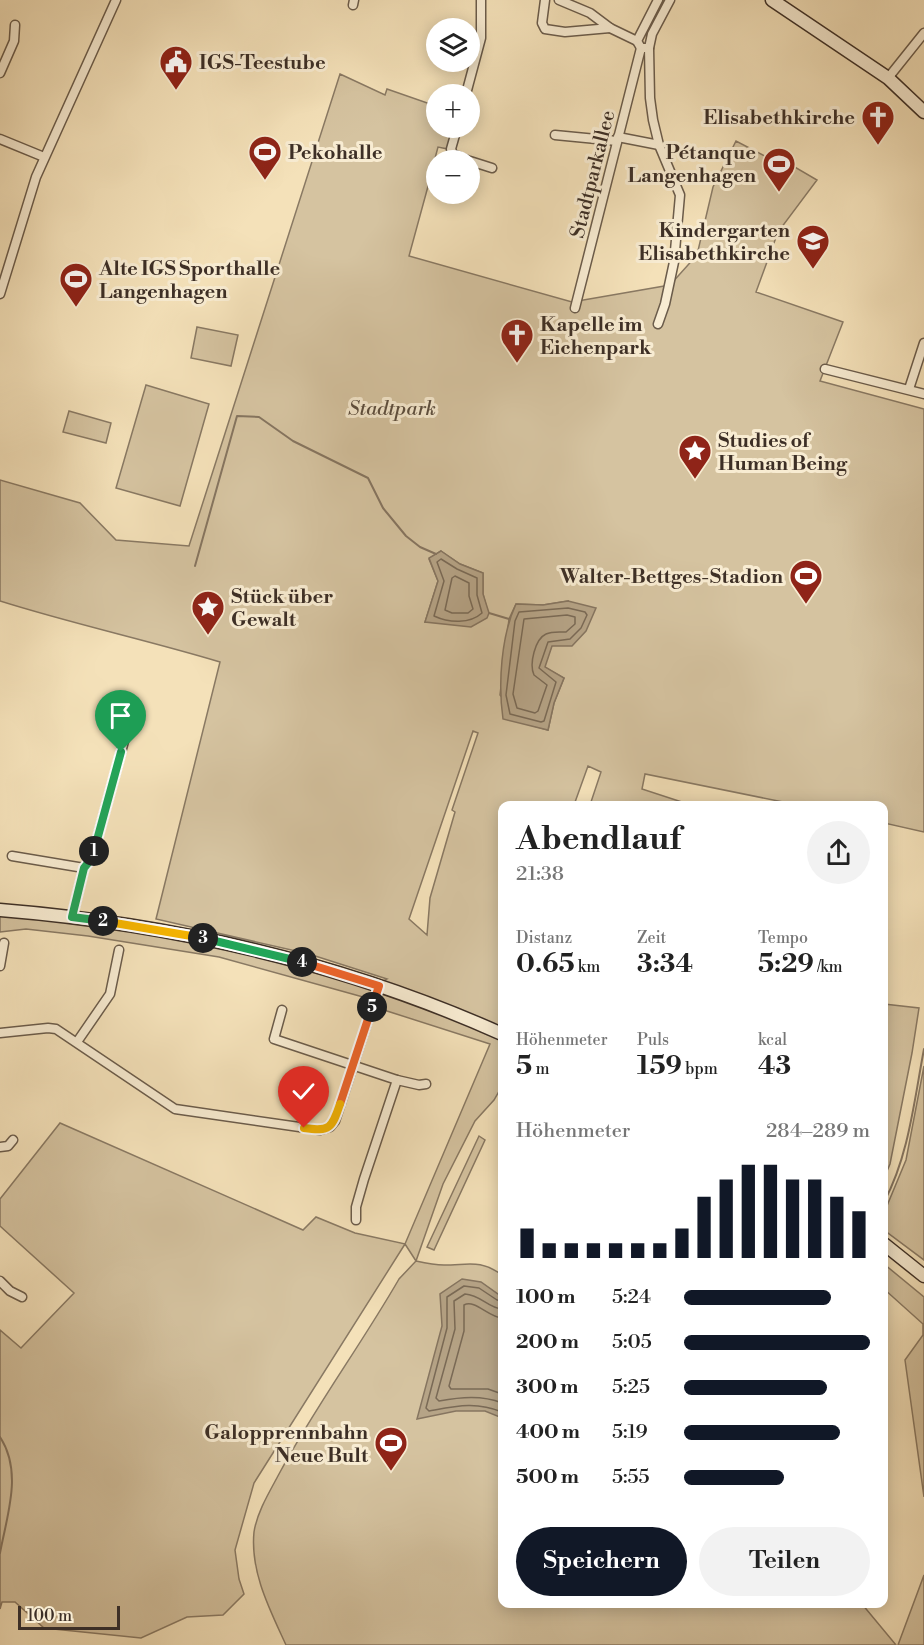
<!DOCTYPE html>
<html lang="de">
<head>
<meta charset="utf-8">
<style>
  :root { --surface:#fff; --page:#f2f2f2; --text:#222; --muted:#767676; --accent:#111827 }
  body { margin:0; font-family:"Libre Bodoni",serif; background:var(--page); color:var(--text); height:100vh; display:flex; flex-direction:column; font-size:22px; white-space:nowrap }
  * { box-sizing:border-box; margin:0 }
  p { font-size:20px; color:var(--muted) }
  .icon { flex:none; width:33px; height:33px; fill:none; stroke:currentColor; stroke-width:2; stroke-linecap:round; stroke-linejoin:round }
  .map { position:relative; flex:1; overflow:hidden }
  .sheet { position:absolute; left:498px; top:801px; width:390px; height:807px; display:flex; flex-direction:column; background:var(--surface); border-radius:12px; box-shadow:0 3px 15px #0003 }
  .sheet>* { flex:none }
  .buttons { position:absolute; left:426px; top:18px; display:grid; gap:12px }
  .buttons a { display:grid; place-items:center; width:54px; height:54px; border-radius:50%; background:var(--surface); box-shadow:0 3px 15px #0003; font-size:30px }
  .scale { position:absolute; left:18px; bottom:15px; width:102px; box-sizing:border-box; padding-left:6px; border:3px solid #3d2f26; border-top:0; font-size:16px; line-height:21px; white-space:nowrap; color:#3d2f26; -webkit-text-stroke:4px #f8ecd2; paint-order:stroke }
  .pin { position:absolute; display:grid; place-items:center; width:51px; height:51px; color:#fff; margin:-62px -26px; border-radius:50% 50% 50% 0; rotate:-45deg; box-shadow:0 0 6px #0007 }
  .pin .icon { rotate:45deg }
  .km { position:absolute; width:30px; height:30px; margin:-15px; border-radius:50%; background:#222; color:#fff; font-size:16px; line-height:30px; text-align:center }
  .round { display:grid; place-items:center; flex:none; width:63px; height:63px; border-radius:32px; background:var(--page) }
  .overview { display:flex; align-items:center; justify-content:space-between; height:102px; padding:0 18px }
  h1 { font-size:33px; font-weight:700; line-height:45px }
  .metrics { display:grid; grid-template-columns:repeat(3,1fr); gap:9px; height:102px; padding:6px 18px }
  .metrics div { display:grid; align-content:center }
  .metrics b { font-size:26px; font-weight:700 }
  .metrics small { font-size:16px; font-weight:400 }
  .metrics p { font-size:16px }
  .chart { height:168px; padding:12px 18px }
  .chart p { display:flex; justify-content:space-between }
  .chart svg { width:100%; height:108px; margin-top:6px; stroke:var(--accent); stroke-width:6 }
  .cta { display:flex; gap:12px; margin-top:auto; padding:12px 18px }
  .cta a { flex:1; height:69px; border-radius:36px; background:var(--accent); color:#fff; font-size:24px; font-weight:700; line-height:69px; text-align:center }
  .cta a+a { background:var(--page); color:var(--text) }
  ul { padding:0 18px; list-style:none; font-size:20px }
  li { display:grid; grid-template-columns:96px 72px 1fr; align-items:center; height:45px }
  li i { height:15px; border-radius:8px; background:var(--accent) }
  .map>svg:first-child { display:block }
  .green { fill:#d5c3a0; stroke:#897963; stroke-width:1.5; fill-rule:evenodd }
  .water { fill:#b6a487; stroke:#867560; stroke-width:1.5 }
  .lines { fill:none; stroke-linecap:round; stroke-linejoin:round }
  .shore { stroke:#7a6a56; stroke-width:1.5 }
  .stream { stroke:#867560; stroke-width:2 }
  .street-casing { stroke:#6b5c4b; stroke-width:11 }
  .secondary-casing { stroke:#3d2f26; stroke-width:15 }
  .street { stroke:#f8ecd2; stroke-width:8 }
  .secondary { stroke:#f8ecd2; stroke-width:12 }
  .split-1-casing { stroke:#fff; stroke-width:12 }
  .split-2-casing { stroke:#fff; stroke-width:12 }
  .split-3-casing { stroke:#fff; stroke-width:12 }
  .split-4-casing { stroke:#fff; stroke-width:12 }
  .split-5-casing { stroke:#fff; stroke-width:12 }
  .split-6-casing { stroke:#fff; stroke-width:12 }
  .split-7-casing { stroke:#fff; stroke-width:12 }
  .split-1 { stroke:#22a559; stroke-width:8 }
  .split-2 { stroke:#22a559; stroke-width:8 }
  .split-3 { stroke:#f5b400; stroke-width:8 }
  .split-4 { stroke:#22a559; stroke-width:8 }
  .split-5 { stroke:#f0652b; stroke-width:8 }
  .split-6 { stroke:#f0652b; stroke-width:8 }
  .split-7 { stroke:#f5b400; stroke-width:8 }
  .labels { text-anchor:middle; stroke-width:6; stroke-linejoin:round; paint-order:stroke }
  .poi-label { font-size:20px; font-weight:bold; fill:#3d2f26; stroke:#f8ecd2; text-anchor:start }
  .street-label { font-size:20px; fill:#3d2f26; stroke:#f8ecd2 }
  .park-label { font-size:20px; font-style:italic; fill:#5b4d3e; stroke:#f8ecd2 }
</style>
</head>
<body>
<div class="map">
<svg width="924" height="1645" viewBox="0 0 924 1645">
  <rect width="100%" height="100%" fill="#f4e1b9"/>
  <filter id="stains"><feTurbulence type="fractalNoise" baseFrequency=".00333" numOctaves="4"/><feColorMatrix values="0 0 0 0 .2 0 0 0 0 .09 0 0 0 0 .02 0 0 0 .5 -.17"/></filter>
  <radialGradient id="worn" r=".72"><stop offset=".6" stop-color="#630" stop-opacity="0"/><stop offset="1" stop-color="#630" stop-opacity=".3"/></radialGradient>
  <!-- green -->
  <g class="green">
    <path d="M340,74L385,95L387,89L436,106V128H453L448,149L438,147L434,162L436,163V168H433L409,256L572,302L670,285L697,255L713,187L736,141L786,167L788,163L817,180L778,232L756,292L843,322L820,381L924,409V832L884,823V806L798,805L645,774L642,789L691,805H590L601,772L588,766L574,805L502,806V1009L499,1018L502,1027V1086L494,1100L475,1121L443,1184L416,1261C425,1263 435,1265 444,1265C469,1265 480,1259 502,1275V1604H862L896,1645H286C270,1610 250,1572 254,1532C257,1512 270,1491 279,1474C315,1407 361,1345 399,1279L416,1261L405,1244L254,1483L235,1550L239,1579L244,1594L223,1615L187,1617L141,1638L44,1628L15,1602H2L0,1609V1330L21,1348L74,1293L0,1226V1199L60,1123L303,1230L316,1217L355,1233L405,1244L490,1044L387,1011L363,997L219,957L88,936L26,929L0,932V913L124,927L272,959L369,989L387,979L309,954L156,919L220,662C147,640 73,624 0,601V480L80,503L116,540L189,546ZM441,551L460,564L483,573V594L488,613L425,622L438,581L429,559ZM568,601L544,667L564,678L554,703L548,730L527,724L500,695L509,619L516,604L543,605ZM473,731L478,733L452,810L455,812L430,898L427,935L409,919Z"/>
    <polygon points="197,327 238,335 231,366 191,358"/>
    <polygon points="146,385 209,404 180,506 116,488"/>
    <polygon points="69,411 111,423 106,443 63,432"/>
    <polygon points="884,1004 919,1008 912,1053 890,1164 884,1178"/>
    <polygon points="924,1066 924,1260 884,1230 884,1213 906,1160"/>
    <polygon points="479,1136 485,1140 434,1250 427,1247"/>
    <polygon points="884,1264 924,1297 924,1497 905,1360 923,1335 923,1324 884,1289"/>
    <polygon points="924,1575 924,1645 898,1645"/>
  </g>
  <!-- water -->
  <g class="water">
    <polygon points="441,551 460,564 483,573 483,594 489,613 487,618 471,627 425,622 438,581 429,558"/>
    <path d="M568,601L596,608L586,631L572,646H552L545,667L564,678L554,703L548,730L503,719C498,684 501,636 516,604L543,605Z"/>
    <polygon points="462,1279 481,1282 502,1297 502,1418 485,1411 456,1411 417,1419 442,1326 440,1294"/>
  </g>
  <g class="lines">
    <!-- shore -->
    <g class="shore">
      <path d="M441,559L457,569L477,578V595L482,613C470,624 449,623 434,616L444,581L437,562Z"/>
      <polygon points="455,576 469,583 469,596 473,609 468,613 452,613 445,610 452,578"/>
      <polygon points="568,608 585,612 587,615 581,628 570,639 548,642 539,668 556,682 544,721 541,722 510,714 506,695 515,621 519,612"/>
      <path d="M567,615L575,617V624L566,632C560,632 552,631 546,634C535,639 529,664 534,675L547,685L538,711L535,713L517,708L513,694L524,619Z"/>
      <path d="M502,1301L497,1300L479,1288L464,1286L447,1297V1328L426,1408L429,1411C456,1406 476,1401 502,1412"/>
      <path d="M502,1309C488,1308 481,1295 465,1294L454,1301L455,1329L436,1398L439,1401C461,1397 482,1395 502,1403"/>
      <path d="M502,1318C488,1317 475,1299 464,1305V1331L449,1386L451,1389H488L502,1394"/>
    </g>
    <!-- stream -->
    <g class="stream">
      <polyline points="195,566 237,416 259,417 293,441 368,478 383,508 406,536 420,547 436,554"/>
      <polyline points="489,613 509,619"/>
      <path d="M884,1202C909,1155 914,1101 924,1049"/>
      <path d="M0,1437C23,1472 7,1515 0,1553"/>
    </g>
    <!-- street casing -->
    <g class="street-casing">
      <g id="street">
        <polyline points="545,0 542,23 545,29 565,32 610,28"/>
        <polyline points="559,0 590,13 610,28 637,41"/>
        <polyline points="658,0 637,41 641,48 649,48 652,34 670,0"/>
        <polyline points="353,5 354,0"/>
        <polyline points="649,48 650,98 653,120 659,145 680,195 674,262 665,304 658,324"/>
        <polyline points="0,73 14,41 15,25"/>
        <polyline points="888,78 924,33"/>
        <polyline points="466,94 481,38 481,0"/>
        <polyline points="457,128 451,149 453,154 467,160"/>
        <polyline points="555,135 617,141"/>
        <polyline points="618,137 659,145"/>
        <polyline points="0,139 44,157"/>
        <polyline points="470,161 492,168"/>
        <polyline points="0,294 36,177 116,0"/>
        <polyline points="575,308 641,48"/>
        <polyline points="825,369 924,394"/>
        <polyline points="909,389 924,343"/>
        <polyline points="12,856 84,868"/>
        <polyline points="72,917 84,868 92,858 132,712"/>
        <polyline points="0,966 4,943"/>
        <polyline points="282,1010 274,1039 397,1080 419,1085 426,1084"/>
        <polyline points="0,1033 48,1028 56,1029 175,1109 320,1130 330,1127 335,1121 379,986"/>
        <polyline points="77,1042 110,994 119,950"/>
        <polyline points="0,1147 8,1146 13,1140"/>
        <polyline points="356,1220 356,1207 364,1179 397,1080"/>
        <polyline points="0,1281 10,1291 22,1297"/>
      </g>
    </g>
    <!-- secondary casing -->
    <g class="secondary-casing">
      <g id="secondary">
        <polyline points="772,0 888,78 924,112"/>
        <path d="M0,910C172,924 344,963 502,1034"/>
        <polyline points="884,1244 924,1276"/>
      </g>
    </g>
    <!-- street -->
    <use href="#street" class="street"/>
    <!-- secondary -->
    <use href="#secondary" class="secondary"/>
  </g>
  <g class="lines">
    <!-- split-1 casing -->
    <g class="split-1-casing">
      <polyline id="split-1" points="94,851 121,752"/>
    </g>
    <!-- split-2 casing -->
    <g class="split-2-casing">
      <polyline id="split-2" points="94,851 92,858 84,868 72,917 103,921"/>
    </g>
    <!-- split-3 casing -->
    <g class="split-3-casing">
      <polyline id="split-3" points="103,921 203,938"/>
    </g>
    <!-- split-4 casing -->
    <g class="split-4-casing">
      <polyline id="split-4" points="203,938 302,962"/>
    </g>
    <!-- split-5 casing -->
    <g class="split-5-casing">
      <polyline id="split-5" points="302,962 379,986 372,1007"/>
    </g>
    <!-- split-6 casing -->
    <g class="split-6-casing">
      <polyline id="split-6" points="340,1104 372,1007"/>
    </g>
    <!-- split-7 casing -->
    <g class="split-7-casing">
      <path id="split-7" d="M304,1128C330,1132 332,1128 340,1104"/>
    </g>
    <!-- split-1 -->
    <use href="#split-1" class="split-1"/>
    <!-- split-2 -->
    <use href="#split-2" class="split-2"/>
    <!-- split-3 -->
    <use href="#split-3" class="split-3"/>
    <!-- split-4 -->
    <use href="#split-4" class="split-4"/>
    <!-- split-5 -->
    <use href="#split-5" class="split-5"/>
    <!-- split-6 -->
    <use href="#split-6" class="split-6"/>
    <!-- split-7 -->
    <use href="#split-7" class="split-7"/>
  </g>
  <!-- icons -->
  <defs>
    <g id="civic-pin" transform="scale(1.725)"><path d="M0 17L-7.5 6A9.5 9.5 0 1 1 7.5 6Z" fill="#8f2418" stroke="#f8ecd2"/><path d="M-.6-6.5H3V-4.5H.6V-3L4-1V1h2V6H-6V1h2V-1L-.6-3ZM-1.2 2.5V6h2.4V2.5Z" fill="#fff"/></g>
    <g id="church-pin" transform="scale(1.725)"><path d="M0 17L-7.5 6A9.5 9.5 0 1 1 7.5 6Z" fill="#8f2418" stroke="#f8ecd2"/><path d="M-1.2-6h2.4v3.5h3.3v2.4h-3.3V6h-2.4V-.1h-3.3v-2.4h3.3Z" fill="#fff"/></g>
    <g id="stadium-pin" transform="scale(1.725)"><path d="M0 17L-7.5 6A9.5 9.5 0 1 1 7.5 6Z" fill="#8f2418" stroke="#f8ecd2"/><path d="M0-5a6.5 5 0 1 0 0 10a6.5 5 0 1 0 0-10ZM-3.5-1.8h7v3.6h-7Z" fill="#fff"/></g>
    <g id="school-pin" transform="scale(1.725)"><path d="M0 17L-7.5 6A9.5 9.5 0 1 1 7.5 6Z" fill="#8f2418" stroke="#f8ecd2"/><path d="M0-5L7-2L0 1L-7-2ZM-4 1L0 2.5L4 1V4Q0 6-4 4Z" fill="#fff"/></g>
    <g id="sight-pin" transform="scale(1.725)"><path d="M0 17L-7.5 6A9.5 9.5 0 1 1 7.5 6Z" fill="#8f2418" stroke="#f8ecd2"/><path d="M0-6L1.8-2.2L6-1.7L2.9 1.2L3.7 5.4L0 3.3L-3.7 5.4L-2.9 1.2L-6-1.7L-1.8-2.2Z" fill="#fff"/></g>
  </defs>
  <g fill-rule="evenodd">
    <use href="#civic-pin" x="176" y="62"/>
    <use href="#church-pin" x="878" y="117"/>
    <use href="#stadium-pin" x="265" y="152"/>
    <use href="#stadium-pin" x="779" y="164"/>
    <use href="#school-pin" x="813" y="241"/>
    <use href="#stadium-pin" x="76" y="279"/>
    <use href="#church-pin" x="517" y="335"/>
    <use href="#sight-pin" x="695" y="451"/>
    <use href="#stadium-pin" x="806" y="576"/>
    <use href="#sight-pin" x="208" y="607"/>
    <use href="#stadium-pin" x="391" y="1443"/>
  </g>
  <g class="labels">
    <!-- poi labels -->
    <g class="poi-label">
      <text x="199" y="69">IGS-Teestube</text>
      <text x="855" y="124" text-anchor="end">Elisabethkirche</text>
      <text x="288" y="159">Pekohalle</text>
      <text x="756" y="159" text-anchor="end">Pétanque<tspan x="756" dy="23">Langenhagen</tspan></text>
      <text x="790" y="237" text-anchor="end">Kindergarten<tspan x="790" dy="23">Elisabethkirche</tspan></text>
      <text x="99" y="275">Alte IGS Sporthalle<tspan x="99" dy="23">Langenhagen</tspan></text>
      <text x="540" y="331">Kapelle im<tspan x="540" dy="23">Eichenpark</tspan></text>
      <text x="718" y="447">Studies of<tspan x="718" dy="23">Human Being</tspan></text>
      <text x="783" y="583" text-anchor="end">Walter-Bettges-Stadion</text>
      <text x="231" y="603">Stück über<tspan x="231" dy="23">Gewalt</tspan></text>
      <text x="368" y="1439" text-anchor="end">Galopprennbahn<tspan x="368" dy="23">Neue Bult</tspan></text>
    </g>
    <!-- street labels -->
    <g class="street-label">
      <text transform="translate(592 174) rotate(-76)" y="7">Stadtparkallee</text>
    </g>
    <!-- park labels -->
    <g class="park-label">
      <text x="392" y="415">Stadtpark</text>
    </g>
  </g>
  <rect width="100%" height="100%" filter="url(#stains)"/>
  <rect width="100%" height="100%" fill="url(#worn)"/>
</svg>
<div class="buttons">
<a><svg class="icon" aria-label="layers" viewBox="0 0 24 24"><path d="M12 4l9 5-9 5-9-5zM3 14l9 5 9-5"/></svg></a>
<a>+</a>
<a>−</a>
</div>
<div class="scale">100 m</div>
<div class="pin" style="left:121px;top:752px;background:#1e9e55"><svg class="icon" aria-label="arrive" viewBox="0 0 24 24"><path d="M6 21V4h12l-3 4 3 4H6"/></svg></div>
<div class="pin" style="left:304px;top:1128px;background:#d93025"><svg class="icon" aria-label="check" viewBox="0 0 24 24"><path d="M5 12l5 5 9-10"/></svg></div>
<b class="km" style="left:94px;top:851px">1</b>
<b class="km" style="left:103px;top:921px">2</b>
<b class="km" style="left:203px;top:938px">3</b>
<b class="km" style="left:302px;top:962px">4</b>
<b class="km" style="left:372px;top:1007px">5</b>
<section class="sheet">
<div class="overview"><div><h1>Abendlauf</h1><p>21:38</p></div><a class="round"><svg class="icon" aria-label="share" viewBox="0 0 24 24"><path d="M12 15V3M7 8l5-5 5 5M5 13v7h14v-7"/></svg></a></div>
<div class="metrics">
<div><p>Distanz</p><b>0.65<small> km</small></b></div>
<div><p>Zeit</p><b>3:34</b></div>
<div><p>Tempo</p><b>5:29<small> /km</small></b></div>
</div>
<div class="metrics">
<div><p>Höhenmeter</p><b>5<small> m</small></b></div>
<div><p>Puls</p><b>159<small> bpm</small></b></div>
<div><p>kcal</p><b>43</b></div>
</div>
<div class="chart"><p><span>Höhenmeter</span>284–289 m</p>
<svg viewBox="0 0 160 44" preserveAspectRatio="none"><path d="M5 44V32M15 44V38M25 44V38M35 44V38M45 44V38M55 44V38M65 44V38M75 44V32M85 44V19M95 44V12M105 44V6M115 44V6M125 44V12M135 44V12M145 44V19M155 44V25"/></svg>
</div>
<ul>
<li><b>100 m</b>5:24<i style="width:79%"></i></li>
<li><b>200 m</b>5:05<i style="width:100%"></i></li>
<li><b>300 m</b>5:25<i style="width:77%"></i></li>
<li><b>400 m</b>5:19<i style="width:84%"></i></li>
<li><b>500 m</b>5:55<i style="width:54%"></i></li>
</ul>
<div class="cta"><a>Speichern</a><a>Teilen</a></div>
</section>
</div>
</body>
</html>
